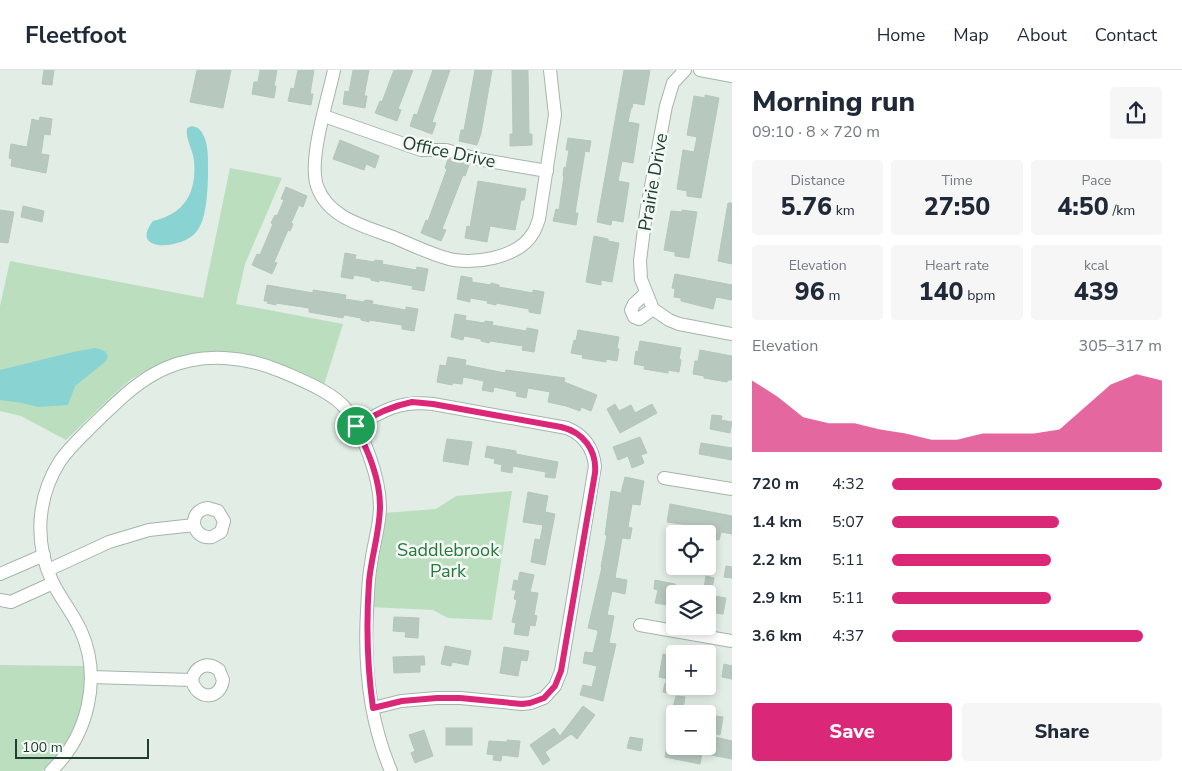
<!DOCTYPE html>
<html lang="en">
<head>
<meta charset="utf-8">
<style>
  :root { --surface:#fff; --page:#f6f6f7; --text:#1f2937; --muted:#747a83; --line:#e0e1e3; --accent:#db2777 }
  body { margin:0; font-family:"Nunito Sans",sans-serif; background:var(--page); color:var(--text); height:100vh; display:flex; flex-direction:column; font-size:19px; white-space:nowrap }
  * { box-sizing:border-box; margin:0 }
  p { font-size:16px; color:var(--muted) }
  .icon { flex:none; width:28px; height:28px; fill:none; stroke:currentColor; stroke-width:2; stroke-linecap:round; stroke-linejoin:round }
  .map { position:relative; flex:1; overflow:hidden }
  .details { display:flex; flex-direction:column; background:var(--surface); width:450px }
  .details>* { flex:none }
  .controls { position:absolute; left:666px; top:455px; display:grid; gap:10px }
  .controls a { display:grid; place-items:center; width:50px; height:50px; border-radius:5px; background:var(--surface); box-shadow:0 2px 8px #0003; font-size:25px }
  .scale { position:absolute; left:15px; bottom:12px; width:134px; box-sizing:border-box; padding-left:5px; border:2px solid #223e32; border-top:0; font-size:14px; line-height:18px; white-space:nowrap; color:#223e32; -webkit-text-stroke:4px #f3f9f5; paint-order:stroke }
  .pin { position:absolute; display:grid; place-items:center; width:42px; height:42px; color:#fff; margin:-21px; border:2px solid #fff; border-radius:50%; box-shadow:0 1px 5px #0007 }
  .round { display:grid; place-items:center; flex:none; width:52px; height:52px; border-radius:5px; background:var(--page) }
  .summary { display:flex; align-items:center; justify-content:space-between; height:85px; padding:0 20px }
  h1 { font-size:28px; font-weight:800; line-height:38px }
  .figures { display:grid; grid-template-columns:repeat(3,1fr); gap:8px; height:85px; padding:5px 20px }
  .figures div { display:grid; align-content:center; border-radius:5px; background:var(--page); text-align:center }
  .figures b { font-size:25px; font-weight:800 }
  .figures small { font-size:14px; font-weight:400 }
  .figures p { font-size:14px }
  .chart { height:140px; padding:10px 20px }
  .chart p { display:flex; justify-content:space-between }
  .chart svg { width:100%; height:90px; margin-top:5px; fill:var(--accent); opacity:.7 }
  .action { display:flex; gap:10px; margin-top:auto; padding:10px 20px }
  .action a { flex:1; height:58px; border-radius:5px; background:var(--accent); color:#fff; font-size:20px; font-weight:800; line-height:58px; text-align:center }
  .action a+a { background:var(--page); color:var(--text) }
  ul { padding:0 20px; list-style:none; font-size:16px }
  li { display:grid; grid-template-columns:80px 60px 1fr; align-items:center; height:38px }
  li i { height:12px; border-radius:6px; background:var(--accent) }
  header { display:flex; align-items:center; gap:30px; box-sizing:border-box; height:70px; padding:0 25px; background:var(--surface); border-bottom:1px solid var(--line) }
  header strong { font-size:24px }
  nav { display:flex; gap:28px; margin-inline-start:auto; font-size:18px }
  main { display:flex; flex:1; min-height:0 }
  .map>svg:first-child { display:block }
  .green { fill:#bbdebf }
  .water { fill:#89d3d3 }
  .building { fill:#b7c8bf; stroke:#b4c7bc }
  .lines { fill:none; stroke-linecap:round; stroke-linejoin:round }
  .minor-casing { stroke:#a5b5ac; stroke-width:14 }
  .minor { stroke:#fff; stroke-width:12 }
  .route-casing { stroke:#fff; stroke-width:10 }
  .route { stroke:#db2777; stroke-width:6 }
  .labels { text-anchor:middle; stroke-width:5; stroke-linejoin:round; paint-order:stroke }
  .street-label { font-size:18px; fill:#223e32; stroke:#f3f9f5 }
  .park-label { font-size:18px; fill:#2a773c; stroke:#f3f9f5 }
</style>
</head>
<body>
<header>
<strong>Fleetfoot</strong>
<nav><a>Home</a><a>Map</a><a>About</a><a>Contact</a></nav>
</header>
<main>
<div class="map">
<svg width="732" height="701" viewBox="0 0 732 701">
  <rect width="100%" height="100%" fill="#e2ede6"/>
  <!-- green -->
  <g class="green">
    <polygon points="230,98 282,108 245,194 236,234 343,254 323,318 265,290 166,292 145,301 130,310 115,323 66,370 21,346 0,341 0,236 10,191 203,228"/>
    <polygon points="512,421 492,550 448,548 433,540 371,537 384,443 436,439 456,426"/>
    <path d="M0,595L84,596C89,634 71,676 42,701H0Z"/>
  </g>
  <!-- water -->
  <g class="water">
    <path d="M192,56L198,58C209,68 208,86 208,101C208,116 207,149 197,161C183,180 128,183 153,151C184,144 197,123 194,91C193,79 185,69 187,58Z"/>
    <path d="M95,278C101,279 105,280 108,286L105,292L75,316L68,335L38,337L22,333L0,330V300L73,282Z"/>
  </g>
  <!-- building -->
  <g class="building">
    <polygon points="44,0 54,0 52,15 42,14"/>
    <polygon points="197,0 231,0 223,38 190,32"/>
    <polygon points="260,0 277,0 274,16 276,16 274,28 252,24 254,12 258,12"/>
    <polygon points="298,0 314,0 310,24 313,24 311,35 288,31 291,18 294,19"/>
    <polygon points="353,0 369,0 364,26 367,26 365,38 343,34 345,21 349,22"/>
    <polygon points="394,0 413,0 398,39 401,40 397,51 375,43 380,31 382,32"/>
    <polygon points="433,0 450,0 432,52 436,53 432,64 410,56 414,44 417,45"/>
    <polygon points="475,0 492,0 481,63 477,75 459,71 461,60 464,60"/>
    <polygon points="512,0 528,0 529,64 532,64 532,75 510,76 510,64 513,64"/>
    <polygon points="624,0 650,0 644,35 633,33 632,38 631,38 628,52 639,54 633,93 622,91 618,111 629,113 623,152 612,150 611,155 597,152"/>
    <polygon points="705,25 719,28 701,128 687,126 687,121 677,119 683,80 694,82 697,67 687,65 694,26 705,28"/>
    <polygon points="40,47 52,49 50,65 44,64 41,84 49,85 46,103 11,96 12,89 9,88 11,74 27,77 32,49 39,51"/>
    <polygon points="568,68 591,71 589,82 585,81 575,143 578,143 576,155 553,151 556,139 559,140 564,106 563,106 564,97 566,98 569,80 566,80"/>
    <polygon points="340,70 379,86 375,98 366,94 364,100 333,89"/>
    <polygon points="448,89 469,95 465,106 463,105 442,159 446,160 441,171 421,163 426,150 428,151 447,99 445,98"/>
    <polygon points="478,111 526,119 524,130 521,130 515,160 490,156 487,172 465,168 467,156 470,157"/>
    <polygon points="286,117 307,126 303,137 299,135 291,153 293,154 290,161 288,160 274,192 277,193 272,204 252,195 257,184 260,185 273,154 271,153 275,145 277,146 284,130 281,129"/>
    <polygon points="728,133 732,133 732,194 718,191"/>
    <polygon points="23,136 44,141 42,152 21,147"/>
    <polygon points="0,140 14,142 8,173 0,172"/>
    <polygon points="682,140 697,142 689,188 675,186 675,182 664,180 671,141 682,142"/>
    <polygon points="594,166 608,169 608,171 619,173 612,212 601,210 601,215 586,212"/>
    <polygon points="345,183 356,185 355,189 374,192 375,190 383,191 382,194 416,200 417,197 428,199 424,221 412,219 413,216 379,210 379,212 371,210 371,208 354,205 353,209 341,207"/>
    <polygon points="675,204 732,215 732,230 716,227 713,239 681,231 681,228 674,227 675,219 672,218"/>
    <polygon points="461,206 472,208 472,212 491,215 491,213 499,215 499,217 533,223 533,220 544,222 540,244 529,242 529,239 496,233 496,235 487,233 488,231 470,228 470,232 457,229"/>
    <polygon points="267,215 313,223 313,220 346,225 345,229 364,232 365,230 373,231 372,234 406,240 406,237 418,239 414,261 402,259 402,255 369,250 369,252 361,250 361,248 344,245 343,248 309,242 309,238 276,233 276,235 267,233 268,231 264,231"/>
    <polygon points="455,244 466,246 465,250 484,253 485,251 493,252 492,255 526,261 527,258 538,260 534,282 522,280 523,276 490,271 489,273 481,271 481,269 464,266 463,270 451,267"/>
    <polygon points="578,260 619,267 617,278 619,279 617,291 606,289 606,292 582,288 583,285 571,283 574,270 576,271"/>
    <polygon points="640,271 681,278 679,289 681,290 679,302 668,300 668,303 644,299 645,296 634,294 636,281 638,282"/>
    <polygon points="700,280 732,286 732,310 728,310 727,312 704,308 704,306 693,304 695,291 698,291"/>
    <polygon points="448,287 466,290 465,295 505,303 506,300 565,308 564,312 597,325 591,341 581,337 580,341 566,336 548,332 550,322 528,318 526,328 516,326 517,322 494,317 493,322 482,320 484,311 463,307 462,314 453,313 452,315 437,312 440,295 446,296"/>
    <polygon points="615,334 619,341 631,335 635,343 652,334 657,343 620,363 607,339"/>
    <polygon points="712,345 722,346 721,350 732,352 730,363 710,359"/>
    <polygon points="640,367 647,383 641,385 644,393 632,398 628,386 618,390 613,377"/>
    <polygon points="447,369 472,372 468,395 443,391"/>
    <polygon points="701,373 732,378 732,390 699,384"/>
    <polygon points="487,376 516,381 516,384 558,392 555,408 545,407 546,402 513,396 512,403 501,401 502,395 494,393 495,389 485,387"/>
    <polygon points="625,407 644,411 640,435 632,434 628,457 632,458 630,469 622,468 615,508 627,510 625,524 612,521 607,545 614,546 609,573 616,574 603,631 580,625 583,615 592,617 597,596 583,593 585,582 593,583 598,562 597,560 588,558 602,497 601,497 607,465 605,465 611,421 621,423"/>
    <polygon points="528,422 548,426 545,442 555,444 545,495 531,492 535,469 540,470 543,455 523,452"/>
    <polygon points="670,434 732,446 732,464 721,462 719,470 711,469 712,463 687,458 688,455 667,452"/>
    <polygon points="726,496 732,497 732,508 724,507"/>
    <polygon points="520,502 534,505 530,522 538,523 534,545 537,546 535,556 530,555 528,566 514,564 516,553 512,552 517,530 514,529 516,520 512,520 514,510 518,511"/>
    <polygon points="706,506 714,508 711,524 703,524"/>
    <polygon points="655,510 675,514 675,536 655,533 658,520 654,519"/>
    <polygon points="708,525 726,528 723,544 708,542"/>
    <polygon points="394,547 419,548 418,568 405,567 406,562 393,561"/>
    <polygon points="445,576 471,581 468,595 452,592 451,596 441,594"/>
    <polygon points="504,577 529,581 527,591 521,590 518,606 500,603"/>
    <polygon points="663,584 672,586 668,609 659,607"/>
    <polygon points="424,586 425,595 420,595 420,602 394,603 393,587"/>
    <polygon points="724,594 732,596 732,609 722,607"/>
    <polygon points="708,600 715,602 712,621 708,621"/>
    <polygon points="665,613 675,614 673,624 663,622"/>
    <polygon points="676,626 685,627 683,639 673,637"/>
    <polygon points="583,636 595,645 577,669 571,664 545,682 550,690 543,695 530,675 554,658 560,666"/>
    <polygon points="708,645 723,647 720,665 708,662"/>
    <rect x="446" y="658" width="26" height="17"/>
    <polygon points="424,660 433,686 415,693 411,683 415,681 409,665"/>
    <polygon points="630,667 643,669 641,681 627,678"/>
    <polygon points="715,667 732,671 732,689 711,685"/>
    <polygon points="507,670 520,671 518,687 502,685 501,691 493,690 494,685 487,684 489,671 507,672"/>
    <polygon points="668,670 675,671 675,676 693,676 703,678 700,694 665,687"/>
  </g>
  <g class="lines">
    <!-- minor casing -->
    <g class="minor-casing">
      <g id="minor">
        <path d="M334,0C328,29 308,89 317,116C328,148 364,156 393,167C410,174 428,183 446,188C471,196 519,188 533,163C536,159 537,154 539,149L555,45L550,0"/>
        <polyline points="685,0 673,13 666,36 646,143 640,191 641,209 653,239 669,250 679,254 732,264"/>
        <polyline points="700,0 732,6"/>
        <polyline points="324,46 421,80 446,80 477,89 547,101"/>
        <polyline points="646,223 634,234 631,240 634,247 639,249 653,239"/>
        <path d="M356,357C383,340 401,330 433,334L567,358C584,365 593,378 595,396L561,601L555,616L544,628L531,633L522,634L460,628H437L401,631L373,638"/>
        <polyline points="664,408 732,419"/>
        <path d="M48,500L109,472L149,460L194,455C197,464 203,468 212,467L221,462L224,451L218,441L208,438C199,439 193,445 194,455"/>
        <polyline points="0,504 44,485"/>
        <polyline points="0,530 11,532 53,513"/>
        <polyline points="640,555 732,571"/>
        <path d="M91,607L192,610C196,630 220,631 223,610L219,600C208,591 195,596 192,610"/>
        <path d="M51,701C88,666 102,608 81,561C73,543 60,528 52,511C34,472 37,427 60,391C69,378 81,367 92,356C115,334 136,311 166,298C203,282 246,286 283,302C301,310 334,323 346,339C363,362 380,408 380,437C380,456 373,475 371,494C368,509 368,526 367,541C364,594 370,652 391,701"/>
      </g>
    </g>
    <!-- minor -->
    <use href="#minor" class="minor"/>
  </g>
  <g class="lines">
    <!-- route casing -->
    <g class="route-casing">
      <path id="route" d="M412,332L433,334L561,357C583,362 597,380 595,403L561,601L555,616L544,628L530,633L522,634L460,628H437L402,631L373,638C367,595 366,555 369,512C371,487 380,462 380,436C380,408 368,382 356,356C373,345 392,336 412,332Z"/>
    </g>
    <!-- route -->
    <use href="#route" class="route"/>
  </g>
  <g class="labels">
    <!-- street labels -->
    <g class="street-label">
      <text transform="translate(449 82) rotate(12)" y="6">Office Drive</text>
      <text transform="translate(653 112) rotate(-80)" y="6">Prairie Drive</text>
    </g>
    <!-- park labels -->
    <g class="park-label">
      <text x="448" y="486">Saddlebrook<tspan x="448" dy="21">Park</tspan></text>
    </g>
  </g>
</svg>
<div class="controls">
<a><svg class="icon" aria-label="locate" viewBox="0 0 24 24"><circle cx="12" cy="12" r="6"/><path d="M12 2v4M12 18v4M2 12h4M18 12h4"/></svg></a>
<a><svg class="icon" aria-label="layers" viewBox="0 0 24 24"><path d="M12 4l9 5-9 5-9-5zM3 14l9 5 9-5"/></svg></a>
<a>+</a>
<a>−</a>
</div>
<div class="scale">100 m</div>
<div class="pin" style="left:356px;top:356px;background:#1e9e55"><svg class="icon" aria-label="arrive" viewBox="0 0 24 24"><path d="M6 21V4h12l-3 4 3 4H6"/></svg></div>
</div>
<section class="details">
<div class="summary"><div><h1>Morning run</h1><p>09:10 · 8 × 720 m</p></div><a class="round"><svg class="icon" aria-label="share" viewBox="0 0 24 24"><path d="M12 15V3M7 8l5-5 5 5M5 13v7h14v-7"/></svg></a></div>
<div class="figures">
<div><p>Distance</p><b>5.76<small> km</small></b></div>
<div><p>Time</p><b>27:50</b></div>
<div><p>Pace</p><b>4:50<small> /km</small></b></div>
</div>
<div class="figures">
<div><p>Elevation</p><b>96<small> m</small></b></div>
<div><p>Heart rate</p><b>140<small> bpm</small></b></div>
<div><p>kcal</p><b>439</b></div>
</div>
<div class="chart"><p><span>Elevation</span>305–317 m</p>
<svg viewBox="0 0 160 44" preserveAspectRatio="none"><path d="M0 44V9L10 17L20 27L30 30L40 30L50 33L60 35L70 38L80 38L90 35L100 35L110 35L120 33L130 22L140 11L150 6L160 9V44z"/></svg>
</div>
<ul>
<li><b>720 m</b>4:32<i style="width:100%"></i></li>
<li><b>1.4 km</b>5:07<i style="width:62%"></i></li>
<li><b>2.2 km</b>5:11<i style="width:59%"></i></li>
<li><b>2.9 km</b>5:11<i style="width:59%"></i></li>
<li><b>3.6 km</b>4:37<i style="width:93%"></i></li>
</ul>
<div class="action"><a>Save</a><a>Share</a></div>
</section>
</main>
</body>
</html>
